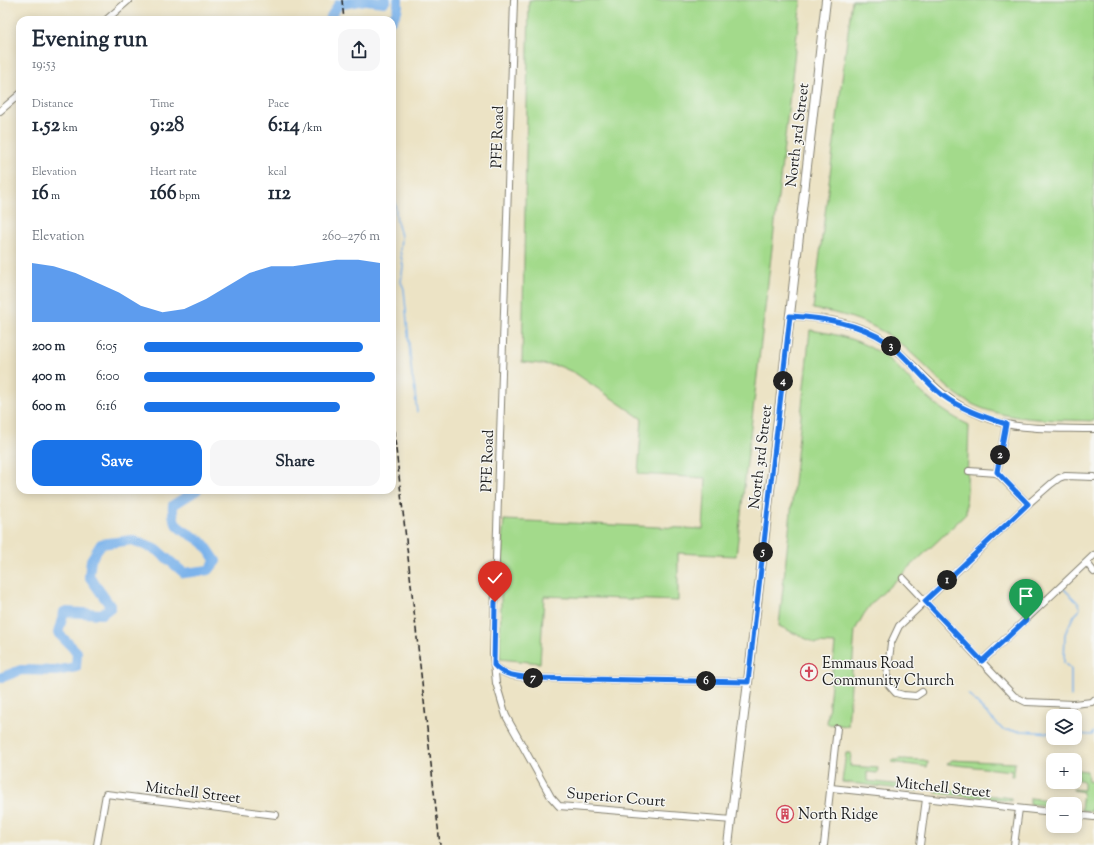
<!DOCTYPE html>
<html lang="en">
<head>
<meta charset="utf-8">
<style>
  :root { --surface:#fff; --page:#f6f6f7; --text:#1f2937; --muted:#747a83; --accent:#1a73e8 }
  body { margin:0; font-family:"Sorts Mill Goudy",serif; background:var(--page); color:var(--text); height:100vh; display:flex; flex-direction:column; font-size:15px; white-space:nowrap }
  * { box-sizing:border-box; margin:0 }
  p { font-size:13px; color:var(--muted) }
  .icon { flex:none; width:22px; height:22px; fill:none; stroke:currentColor; stroke-width:2; stroke-linecap:round; stroke-linejoin:round }
  .map { position:relative; flex:1; overflow:hidden }
  .drawer { position:absolute; left:16px; top:16px; width:380px; height:478px; display:flex; flex-direction:column; background:var(--surface); border-radius:12px; box-shadow:0 2px 10px #0003 }
  .drawer>* { flex:none }
  .tools { position:absolute; left:1046px; top:709px; display:grid; gap:8px }
  .tools a { display:grid; place-items:center; width:36px; height:36px; border-radius:8px; background:var(--surface); box-shadow:0 2px 10px #0003; font-size:20px }
  .pin { position:absolute; display:grid; place-items:center; width:34px; height:34px; color:#fff; margin:-41px -17px; border-radius:50% 50% 50% 0; rotate:-45deg; box-shadow:0 0 4px #0007 }
  .pin .icon { rotate:45deg }
  .km { position:absolute; width:20px; height:20px; margin:-10px; border-radius:50%; background:#222; color:#fff; font-size:11px; line-height:20px; text-align:center }
  .round { display:grid; place-items:center; flex:none; width:42px; height:42px; border-radius:12px; background:var(--page) }
  .overview { display:flex; align-items:center; justify-content:space-between; height:68px; padding:0 16px }
  h1 { font-size:22px; font-weight:700; line-height:30px }
  .metrics { display:grid; grid-template-columns:repeat(3,1fr); gap:6px; height:68px; padding:4px 16px }
  .metrics div { display:grid; align-content:center }
  .metrics b { font-size:20px; font-weight:700 }
  .metrics small { font-size:11px; font-weight:400 }
  .metrics p { font-size:11px }
  .chart { height:112px; padding:8px 16px }
  .chart p { display:flex; justify-content:space-between }
  .chart svg { width:100%; height:72px; margin-top:4px; fill:var(--accent); opacity:.7 }
  .action { display:flex; gap:8px; margin-top:auto; padding:8px 16px }
  .action a { flex:1; height:46px; border-radius:12px; background:var(--accent); color:#fff; font-size:16px; font-weight:700; line-height:46px; text-align:center }
  .action a+a { background:var(--page); color:var(--text) }
  ul { padding:0 16px; list-style:none; font-size:13px }
  li { display:grid; grid-template-columns:64px 48px 1fr; align-items:center; height:30px }
  li i { height:10px; border-radius:5px; background:var(--accent) }
  .map>svg:first-child { display:block }
  .green { fill:#a3da8b; stroke:#607b54 }
  .lines { fill:none; stroke-linecap:round; stroke-linejoin:round }
  .stream { stroke:#7cb3eb; stroke-width:1.5 }
  .river { stroke:#7cb3eb; stroke-width:10 }
  .minor-casing { stroke:#848070; stroke-width:8 }
  .major-casing { stroke:#848070; stroke-width:10 }
  .minor { stroke:#fff; stroke-width:6 }
  .major { stroke:#fff; stroke-width:8 }
  .rail { stroke:#1c1c1c; stroke-width:1.5; stroke-dasharray:6 3; stroke-linecap:butt }
  .route-casing { stroke:#fff; stroke-width:8 }
  .route { stroke:#1a73e8; stroke-width:5 }
  .labels { text-anchor:middle; stroke-width:3; stroke-linejoin:round; paint-order:stroke }
  .street-label { font-size:15px; fill:#1c1c1c; stroke:#f6f6f2 }
  .poi-label { font-size:15px; fill:#1c1c1c; stroke:#f6f6f2; text-anchor:start }
</style>
</head>
<body>
<div class="map">
<svg width="1094" height="845" viewBox="0 0 1094 845">
  <rect width="100%" height="100%" fill="#f6f6f2"/>
  <filter id="ink" filterUnits="userSpaceOnUse"><feTurbulence type="fractalNoise" baseFrequency=".025" numOctaves="2"/><feDisplacementMap in="SourceGraphic" scale="8" xChannelSelector="R" yChannelSelector="G"/><feConvolveMatrix kernelMatrix="1 2 1 2 8 2 1 2 1" color-interpolation-filters="sRGB"/></filter>
  <filter id="wash" filterUnits="userSpaceOnUse"><feTurbulence type="fractalNoise" baseFrequency=".012" numOctaves="4" result="noise"/><feDisplacementMap in="SourceGraphic" scale="16" xChannelSelector="R" yChannelSelector="G"/><feGaussianBlur stdDeviation="0.9" result="paint"/><feColorMatrix in="noise" values="0 0 0 0 0 0 0 0 0 0 0 0 0 0 0 0 0 1.4 0 .05"/><feComposite in="paint" operator="in"/></filter>
  <g filter="url(#wash)">
    <rect width="100%" height="100%" fill="#ece3c5"/>
    <!-- green -->
    <g class="green">
      <polygon points="529,0 801,0 736,556 678,553 678,601 544,596 540,663 500,659 502,539 504,520 703,529 706,478 638,474 642,419 575,373 559,366 522,362"/>
      <path d="M852,0H1094V421C1054,419 1012,422 974,405C948,392 931,370 909,351C882,326 849,314 813,309Z"/>
      <path d="M810,330C837,334 862,340 884,356C897,365 907,377 917,388C933,404 950,416 969,425L966,514L872,603L864,614L855,630L848,726L827,724L835,644L815,643L779,626Z"/>
      <polygon points="846,753 851,753 850,766 878,768 877,773 867,772 867,781 919,787 918,791 842,782"/>
      <polygon points="898,759 924,760 928,762 927,767 891,762 892,760 898,760"/>
      <polygon points="952,760 1015,763 1014,776 1011,776 1012,771 947,764"/>
      <polygon points="1078,770 1087,771 1088,781 1094,782 1094,806 1092,806 1091,811 1081,810 1083,792 1073,790 1073,789 1084,790 1084,782 1081,780 1075,780 1075,779 1078,778"/>
      <polygon points="939,789 1011,798 1011,801 935,793"/>
      <polygon points="1030,798 1069,802 1069,804 1053,804 1053,806 1030,804"/>
    </g>
    <g class="lines">
      <!-- stream -->
      <g class="stream">
        <path d="M392,174L397,222L401,236L400,251L403,266L401,282L404,289L412,377C416,387 415,400 417,412"/>
        <polyline points="1062,587 1079,604 1080,608 1079,611 1073,617 1065,634 1064,663 1071,669 1071,696"/>
        <polyline points="968,694 1003,730 1053,733"/>
        <polyline points="1075,734 1092,735 1094,732"/>
      </g>
      <!-- river -->
      <g class="river">
        <polyline points="365,0 384,2 386,0"/>
        <polyline points="329,20 338,5 364,0"/>
        <path d="M391,20C397,14 399,8 398,0"/>
        <path d="M0,678L21,670L56,671L76,667L77,652L58,633L64,612L102,614L111,607L89,576L91,560L101,544L132,540L157,550L184,573L209,570L216,561C212,556 208,548 203,543C187,529 171,533 173,505L197,490"/>
      </g>
    </g>
  </g>
  <g filter="url(#ink)">
    <g class="lines">
      <!-- minor casing -->
      <g class="minor-casing">
        <g id="minor">
          <polyline points="514,0 493,654 496,683 506,716 551,797 559,806 732,820"/>
          <polyline points="106,20 129,0"/>
          <polyline points="0,111 20,94"/>
          <path d="M790,316C823,318 861,322 888,343C919,367 937,397 975,413C985,418 996,422 1006,424C1032,430 1067,428 1094,429"/>
          <polyline points="969,471 997,473 1028,504"/>
          <polyline points="997,473 1006,424"/>
          <polyline points="1087,563 1094,572"/>
          <polyline points="903,578 1014,696 1026,702 1074,704 1092,702 1094,700"/>
          <polyline points="982,661 1094,555"/>
          <path d="M494,665C504,676 517,676 531,678L748,682"/>
          <polyline points="922,692 916,696 903,695 896,693 888,684 887,676 891,643 899,626 1028,504 1051,484 1059,478 1065,476 1094,477"/>
          <polyline points="831,788 1053,812"/>
          <polyline points="1075,815 1094,817"/>
          <polyline points="97,845 106,794 276,815"/>
          <polyline points="824,845 837,728"/>
          <polyline points="920,845 926,799"/>
          <polyline points="1014,845 1019,809"/>
        </g>
      </g>
      <!-- major casing -->
      <g class="major-casing">
        <polyline id="major" points="728,845 748,682 826,0"/>
      </g>
      <!-- minor -->
      <use href="#minor" class="minor"/>
      <!-- major -->
      <use href="#major" class="major"/>
      <!-- rail -->
      <g class="rail">
        <polyline points="342,0 344,20"/>
        <polyline points="392,413 440,845"/>
      </g>
    </g>
  </g>
  <g class="lines" filter="url(#ink)">
    <!-- route casing -->
    <g class="route-casing">
      <path id="route" d="M495,602L494,665C504,676 517,676 532,678L748,682L790,316C823,318 859,323 887,342C908,357 922,379 942,395C961,409 984,417 1006,424L997,472L1028,504L925,601L982,661L1026,620"/>
    </g>
    <!-- route -->
    <use href="#route" class="route"/>
  </g>
  <!-- icons -->
  <defs>
    <g id="church-ring" transform="scale(0.9)"><circle r="9.5" fill="#f6f6f2" stroke="#d1495b" stroke-width="1.5"/><path d="M-1.2-6h2.4v3.5h3.3v2.4h-3.3V6h-2.4V-.1h-3.3v-2.4h3.3Z" fill="#d1495b"/></g>
    <g id="building-ring" transform="scale(0.9)"><circle r="9.5" fill="#f6f6f2" stroke="#d1495b" stroke-width="1.5"/><path d="M-4-6H4V6H1V3H-1V6H-4ZM-2.5-4.3h1.7v1.8h-1.7ZM.8-4.3h1.7v1.8H.8ZM-2.5-1h1.7V.8h-1.7ZM.8-1h1.7V.8H.8Z" fill="#d1495b"/></g>
  </defs>
  <g fill-rule="evenodd">
    <use href="#church-ring" x="809" y="672"/>
    <use href="#building-ring" x="785" y="814"/>
  </g>
  <g class="labels">
    <!-- street labels -->
    <g class="street-label">
      <text transform="translate(797 135) rotate(-83)" y="5">North 3rd Street</text>
      <text transform="translate(497 137) rotate(-88)" y="5">PFE Road</text>
      <text transform="translate(760 457) rotate(-83)" y="5">North 3rd Street</text>
      <text transform="translate(487 461) rotate(-88)" y="5">PFE Road</text>
      <text transform="translate(943 787) rotate(6)" y="5">Mitchell Street</text>
      <text transform="translate(193 792) rotate(7)" y="5">Mitchell Street</text>
      <text transform="translate(616 797) rotate(5)" y="5">Superior Court</text>
    </g>
    <!-- poi labels -->
    <g class="poi-label">
      <text x="822" y="668">Emmaus Road<tspan x="822" dy="17">Community Church</tspan></text>
      <text x="798" y="819">North Ridge</text>
    </g>
  </g>
</svg>
<div class="tools">
<a><svg class="icon" aria-label="layers" viewBox="0 0 24 24"><path d="M12 4l9 5-9 5-9-5zM3 14l9 5 9-5"/></svg></a>
<a>+</a>
<a>−</a>
</div>
<div class="pin" style="left:1026px;top:620px;background:#1e9e55"><svg class="icon" aria-label="arrive" viewBox="0 0 24 24"><path d="M6 21V4h12l-3 4 3 4H6"/></svg></div>
<div class="pin" style="left:495px;top:602px;background:#d93025"><svg class="icon" aria-label="check" viewBox="0 0 24 24"><path d="M5 12l5 5 9-10"/></svg></div>
<b class="km" style="left:947px;top:580px">1</b>
<b class="km" style="left:1000px;top:455px">2</b>
<b class="km" style="left:891px;top:346px">3</b>
<b class="km" style="left:783px;top:381px">4</b>
<b class="km" style="left:763px;top:552px">5</b>
<b class="km" style="left:706px;top:681px">6</b>
<b class="km" style="left:533px;top:678px">7</b>
<section class="drawer">
<div class="overview"><div><h1>Evening run</h1><p>19:53</p></div><a class="round"><svg class="icon" aria-label="share" viewBox="0 0 24 24"><path d="M12 15V3M7 8l5-5 5 5M5 13v7h14v-7"/></svg></a></div>
<div class="metrics">
<div><p>Distance</p><b>1.52<small> km</small></b></div>
<div><p>Time</p><b>9:28</b></div>
<div><p>Pace</p><b>6:14<small> /km</small></b></div>
</div>
<div class="metrics">
<div><p>Elevation</p><b>16<small> m</small></b></div>
<div><p>Heart rate</p><b>166<small> bpm</small></b></div>
<div><p>kcal</p><b>112</b></div>
</div>
<div class="chart"><p><span>Elevation</span>260–276 m</p>
<svg viewBox="0 0 160 44" preserveAspectRatio="none"><path d="M0 44V8L10 10L20 14L30 20L40 26L50 34L60 38L70 36L80 30L90 22L100 14L110 10L120 10L130 8L140 6L150 6L160 8V44z"/></svg>
</div>
<ul>
<li><b>200 m</b>6:05<i style="width:93%"></i></li>
<li><b>400 m</b>6:00<i style="width:98%"></i></li>
<li><b>600 m</b>6:16<i style="width:83%"></i></li>
</ul>
<div class="action"><a>Save</a><a>Share</a></div>
</section>
</div>
</body>
</html>
